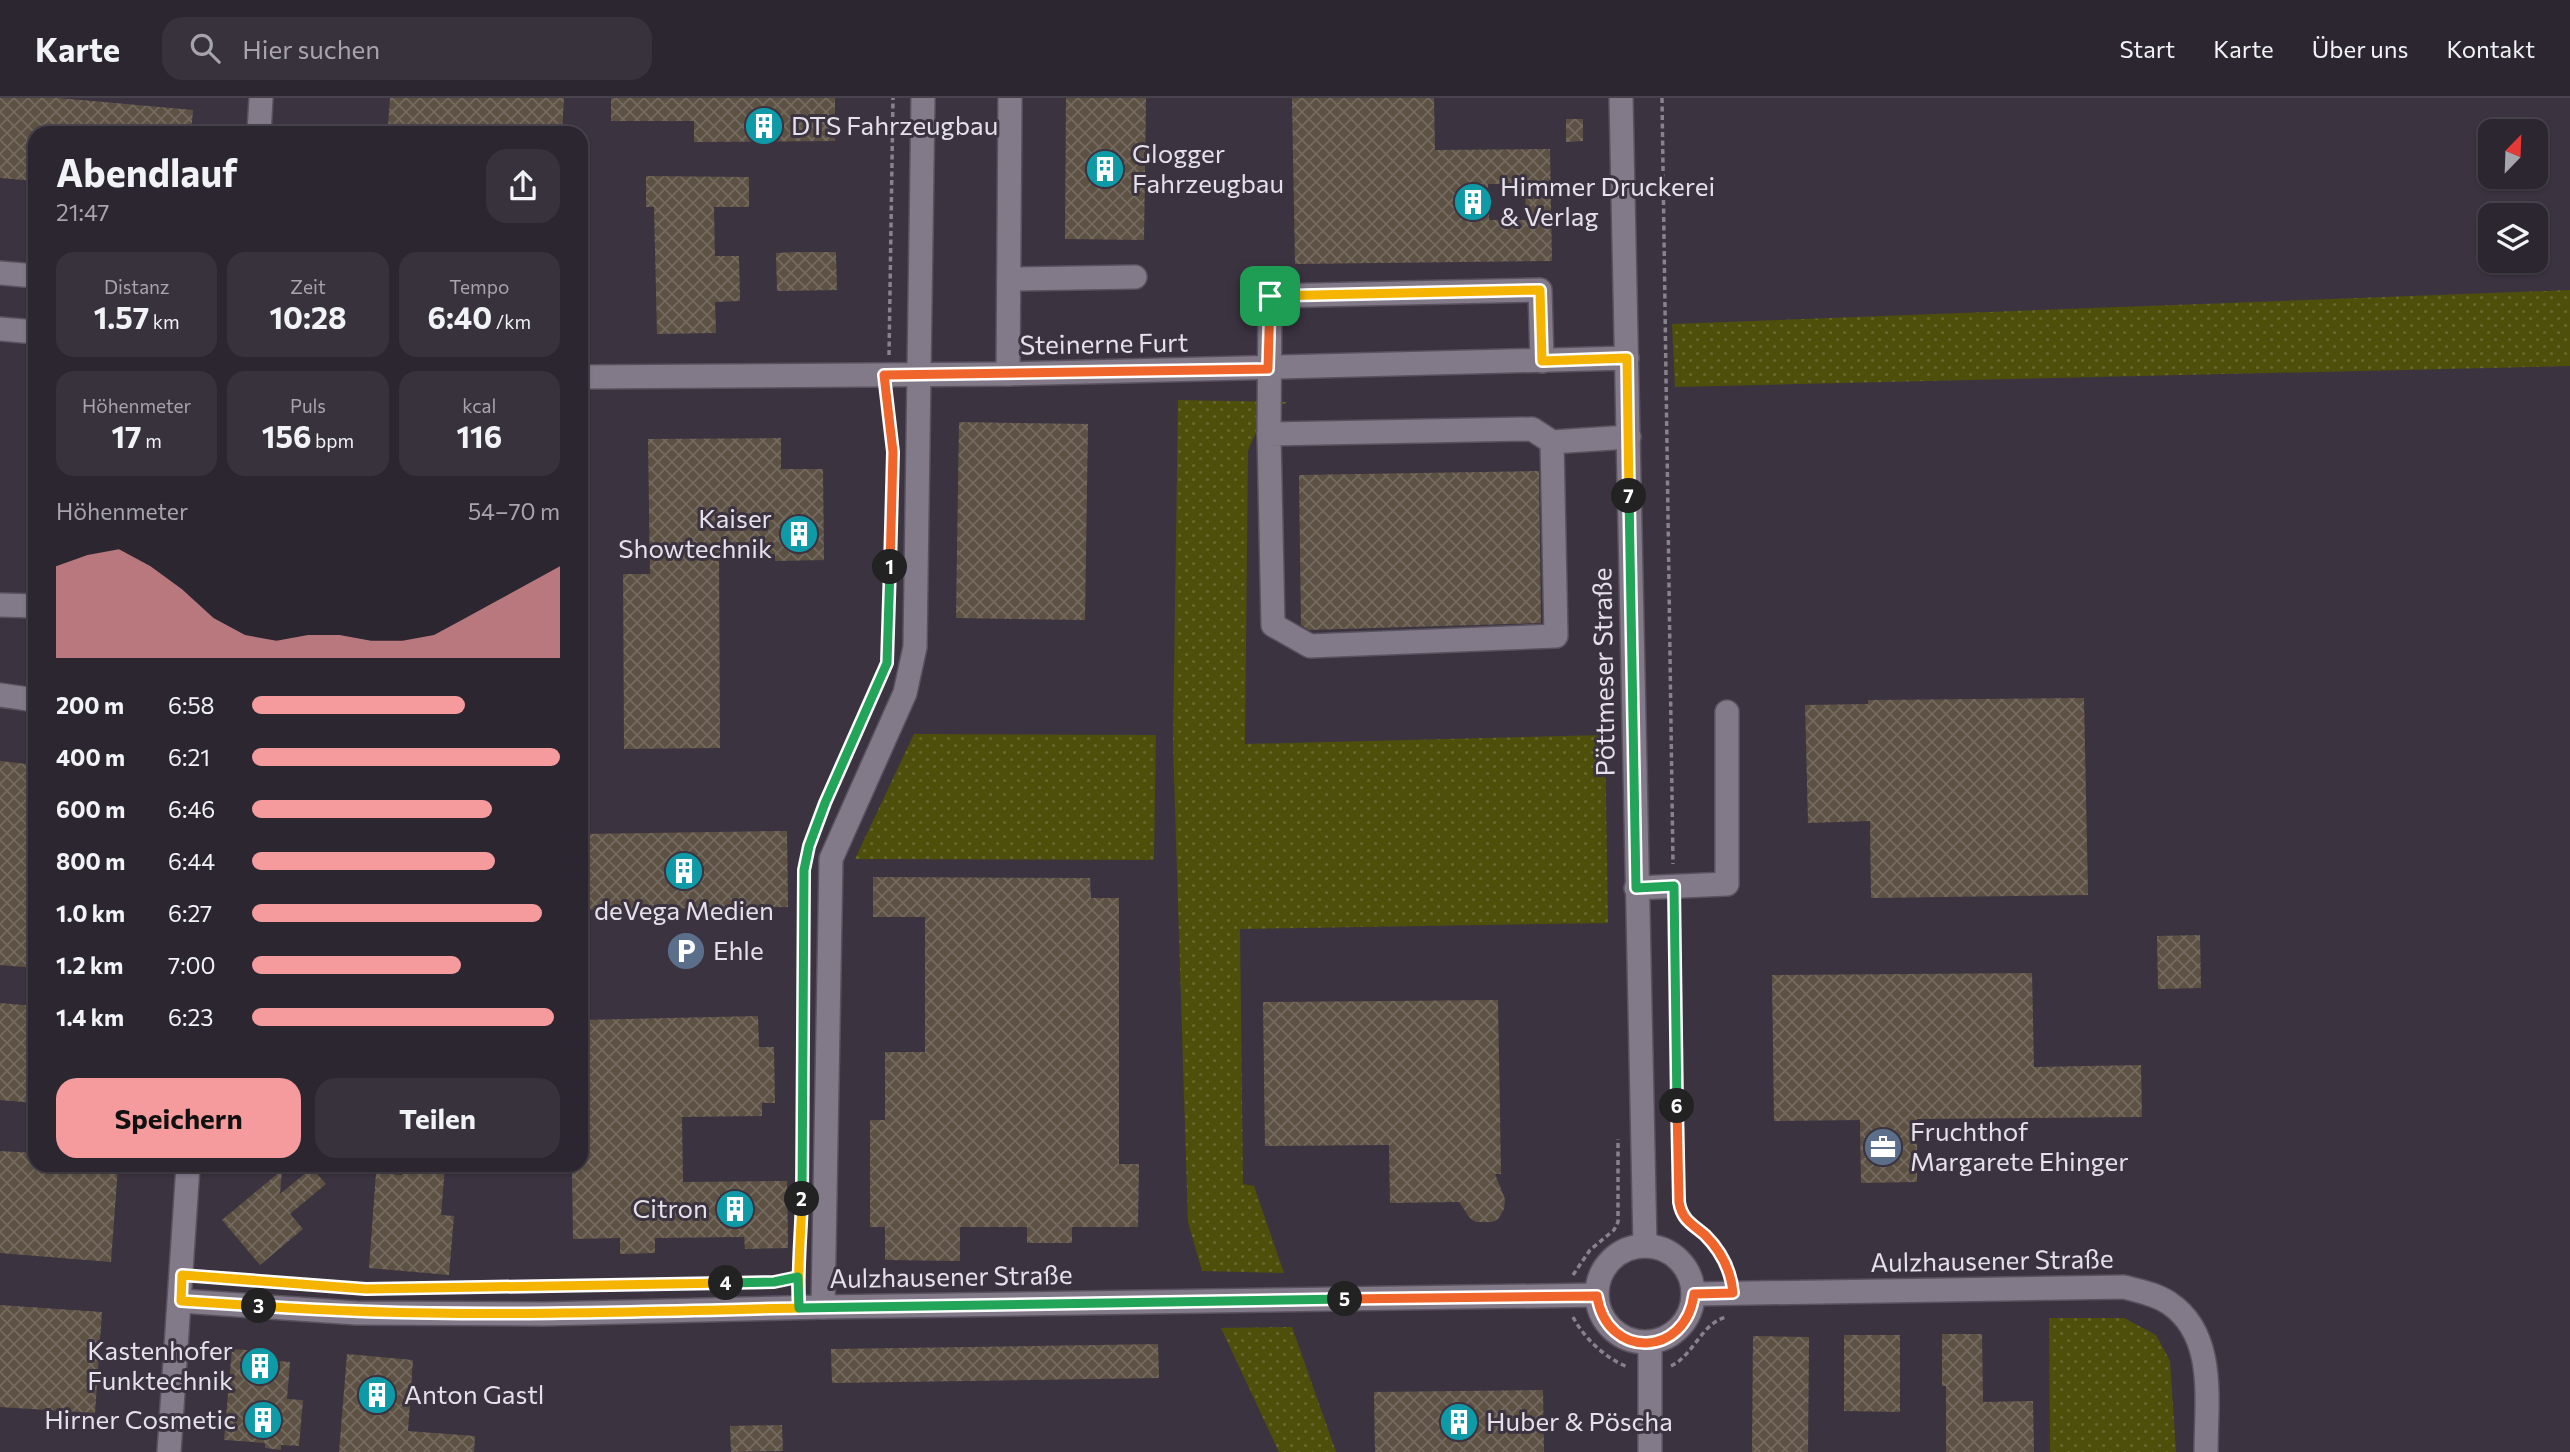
<!DOCTYPE html>
<html lang="de">
<head>
<meta charset="utf-8">
<style>
  :root { --surface:#2c2630; --page:#38323c; --text:#f1f3f6; --muted:#a6a5ab; --line:#48434c; --accent:#f59b9e }
  body { margin:0; font-family:Commissioner,sans-serif; background:var(--page); color:var(--text); height:100vh; display:flex; flex-direction:column; font-size:26px; white-space:nowrap }
  * { box-sizing:border-box; margin:0 }
  p { font-size:23px; color:var(--muted) }
  .icon { flex:none; width:38px; height:38px; fill:none; stroke:currentColor; stroke-width:2; stroke-linecap:round; stroke-linejoin:round }
  .map { position:relative; flex:1; overflow:hidden }
  .sheet { position:absolute; left:28px; top:28px; width:560px; height:1046px; display:flex; flex-direction:column; background:var(--surface); border-radius:21px; box-shadow:0 2px 5px #0004,0 0 0 2px var(--line) }
  .sheet>* { flex:none }
  .needle { width:46px; rotate:23deg }
  .tools { position:absolute; left:2478px; top:21px; display:grid; gap:14px }
  .tools a { display:grid; place-items:center; width:70px; height:70px; border-radius:14px; background:var(--surface); box-shadow:0 2px 5px #0004,0 0 0 2px var(--line); font-size:35px }
  .pin { position:absolute; display:grid; place-items:center; width:60px; height:60px; color:#fff; margin:-30px; border-radius:14px; box-shadow:0 4px 10px #0006 }
  .km { position:absolute; width:35px; height:35px; margin:-18px; border-radius:50%; background:#222; color:#fff; font-size:19px; line-height:35px; text-align:center }
  .round { display:grid; place-items:center; flex:none; width:74px; height:74px; border-radius:21px; background:var(--page) }
  .overview { display:flex; align-items:center; justify-content:space-between; height:119px; padding:0 28px }
  h1 { font-size:38px; font-weight:700; line-height:52px }
  .metrics { display:grid; grid-template-columns:repeat(3,1fr); gap:10px; height:119px; padding:7px 28px }
  .metrics div { display:grid; align-content:center; border-radius:18px; background:var(--page); text-align:center }
  .metrics b { font-size:30px; font-weight:700 }
  .metrics small { font-size:19px; font-weight:400 }
  .metrics p { font-size:19px }
  .chart { height:196px; padding:14px 28px }
  .chart p { display:flex; justify-content:space-between }
  .chart svg { width:100%; height:126px; margin-top:7px; fill:var(--accent); opacity:.7 }
  .cta { display:flex; gap:14px; margin-top:auto; padding:14px 28px }
  .cta a { flex:1; height:80px; border-radius:21px; background:var(--accent); color:#111; font-size:28px; font-weight:700; line-height:80px; text-align:center }
  .cta a+a { background:var(--page); color:var(--text) }
  ul { padding:0 28px; list-style:none; font-size:23px }
  li { display:grid; grid-template-columns:112px 84px 1fr; align-items:center; height:52px }
  li i { height:18px; border-radius:9px; background:var(--accent) }
  header { display:flex; align-items:center; gap:42px; box-sizing:border-box; height:98px; padding:0 35px; background:var(--surface); border-bottom:2px solid var(--line) }
  header strong { font-size:33px }
  nav { display:flex; gap:38px; margin-inline-start:auto; font-size:24px }
  .search { width:490px; height:63px; background:var(--page); display:flex; align-items:center; gap:18px; box-sizing:border-box; padding:0 24px; border-radius:21px; color:var(--muted); font-size:26px }
  .map>svg:first-child { display:block }
  .grass { fill:url(#grass-dots) }
  .building { fill:url(#building-cross-hatch); fill-rule:evenodd }
  .lines { fill:none; stroke-linecap:round; stroke-linejoin:round }
  .minor-casing { stroke:#59515d; stroke-width:26 }
  .path { stroke:#88828d; stroke-width:3.5; stroke-dasharray:5 3.5; stroke-linecap:butt }
  .minor { stroke:#827989; stroke-width:23 }
  .split-1-casing { stroke:#fff; stroke-width:14 }
  .split-2-casing { stroke:#fff; stroke-width:14 }
  .split-3-casing { stroke:#fff; stroke-width:14 }
  .split-4-casing { stroke:#fff; stroke-width:14 }
  .split-5-casing { stroke:#fff; stroke-width:14 }
  .split-6-casing { stroke:#fff; stroke-width:14 }
  .split-7-casing { stroke:#fff; stroke-width:14 }
  .split-8-casing { stroke:#fff; stroke-width:14 }
  .split-1 { stroke:#f0652b; stroke-width:9 }
  .split-2 { stroke:#22a559; stroke-width:9 }
  .split-3 { stroke:#f5b400; stroke-width:9 }
  .split-4 { stroke:#f5b400; stroke-width:9 }
  .split-5 { stroke:#22a559; stroke-width:9 }
  .split-6 { stroke:#f0652b; stroke-width:9 }
  .split-7 { stroke:#22a559; stroke-width:9 }
  .split-8 { stroke:#f5b400; stroke-width:9 }
  .labels { text-anchor:middle; stroke-width:6; stroke-linejoin:round; paint-order:stroke }
  .poi-label { font-size:26px; fill:#e5e0e9; stroke:#3b3340; text-anchor:start }
  .street-label { font-size:26px; fill:#e5e0e9; stroke:#3b3340 }
</style>
</head>
<body>
<header>
<strong>Karte</strong>
<div class="search"><svg class="icon" aria-label="search" viewBox="0 0 24 24"><circle cx="10" cy="10" r="6"/><path d="M15 15l6 6"/></svg>Hier suchen</div>
<nav><a>Start</a><a>Karte</a><a>Über uns</a><a>Kontakt</a></nav>
</header>
<div class="map">
<svg width="2570" height="1354" viewBox="0 0 2570 1354">
  <defs>
    <pattern id="grass-dots" width="8" height="8" patternUnits="userSpaceOnUse" patternTransform="scale(1.75)"><rect width="8" height="8" fill="#4d4f0a"/><path d="M2 2h.1M6 6h.1" fill="none" stroke="#66682e" stroke-width="1.8" stroke-linecap="round"/></pattern>
    <pattern id="building-cross-hatch" width="8" height="8" patternUnits="userSpaceOnUse" patternTransform="scale(1.75)"><rect width="8" height="8" fill="#5d5144"/><path d="M0 0l8 8M0 8l8-8" fill="none" stroke="#746a5f"/></pattern>
  </defs>
  <rect width="100%" height="100%" fill="#3b3340"/>
  <!-- grass -->
  <g class="grass">
    <polygon points="2570,192 2570,268 1675,289 1672,226"/>
    <path d="M1178,302L1287,304C1264,317 1258,329 1248,353L1245,646L1605,637L1608,825L1240,831L1243,1086L1254,1088L1284,1175L1202,1173L1188,1124L1173,646Z"/>
    <polygon points="914,636 1156,637 1154,762 855,761"/>
    <polygon points="2049,1220 2124,1220 2156,1237 2170,1263 2176,1354 2050,1354"/>
    <polygon points="1292,1229 1336,1354 1279,1354 1221,1230"/>
  </g>
  <!-- building -->
  <g class="building">
    <polygon points="0,0 59,0 193,12 191,35 35,35 35,83 0,80"/>
    <polygon points="390,0 564,0 562,35 484,35 388,29"/>
    <polygon points="611,0 835,0 835,43 694,44 694,23 611,23"/>
    <polygon points="1066,0 1146,0 1144,142 1065,141"/>
    <path d="M1292,0H1434L1435,52L1550,51L1552,163L1295,166ZM1488,86H1525L1526,122H1489Z"/>
    <polygon points="1566,21 1583,21 1583,43 1566,44"/>
    <polygon points="646,78 749,79 749,109 714,109 715,158 739,158 740,203 715,204 716,235 657,236 654,109 646,109"/>
    <polygon points="797,154 836,154 837,192 777,193 776,155"/>
    <polygon points="959,324 1088,326 1085,522 956,520"/>
    <polygon points="781,340 781,371 823,371 824,462 775,463 775,456 719,456 720,650 624,651 623,476 650,476 648,341"/>
    <polygon points="1539,373 1541,525 1309,532 1301,527 1299,377"/>
    <polygon points="2084,600 2088,797 1871,800 1870,723 1808,725 1805,607 1868,606 1868,602"/>
    <polygon points="0,663 35,667 35,870 0,867"/>
    <polygon points="787,733 788,809 582,812 581,736"/>
    <polygon points="873,779 1090,780 1091,800 1119,800 1119,1066 1139,1066 1138,1129 1072,1129 1072,1145 1027,1145 1027,1129 960,1129 960,1163 885,1162 885,1129 870,1129 870,1022 885,1022 885,954 925,954 925,819 873,819"/>
    <polygon points="2200,837 2201,890 2158,891 2157,838"/>
    <polygon points="2032,875 2034,969 2141,967 2142,1019 1917,1021 1917,1084 1861,1085 1860,1022 1774,1023 1772,877"/>
    <polygon points="1498,902 1501,1076 1495,1076 1505,1101 1504,1111 1498,1121 1492,1124 1476,1124 1470,1120 1459,1104 1390,1105 1389,1047 1265,1048 1263,904"/>
    <polygon points="0,905 35,908 35,1005 0,1002"/>
    <polygon points="758,918 759,949 774,949 775,1005 762,1005 762,1018 682,1019 683,1084 787,1083 788,1150 745,1151 744,1139 655,1140 655,1155 620,1156 620,1140 573,1141 572,1068 581,1068 581,922"/>
    <polygon points="0,1053 35,1055 35,1068 118,1068 111,1164 0,1155"/>
    <polygon points="403,1068 445,1068 441,1117 454,1118 449,1177 369,1170 376,1075 402,1077"/>
    <polygon points="312,1070 326,1086 290,1116 303,1131 260,1167 222,1122 282,1072 280,1096"/>
    <polygon points="0,1207 102,1214 95,1315 0,1309"/>
    <polygon points="1942,1236 1982,1236 1983,1304 2033,1303 2034,1354 1946,1354 1946,1288 1942,1288"/>
    <polygon points="1844,1237 1900,1237 1900,1314 1844,1313"/>
    <polygon points="1753,1238 1809,1239 1808,1354 1752,1354"/>
    <polygon points="1158,1246 1159,1280 832,1285 831,1251"/>
    <polygon points="232,1251 260,1253 259,1261 290,1264 287,1301 303,1302 299,1348 281,1347 281,1352 265,1350 265,1345 224,1342"/>
    <polygon points="347,1256 413,1262 408,1333 475,1338 474,1354 339,1354"/>
    <polygon points="1543,1292 1544,1354 1375,1354 1374,1294"/>
    <polygon points="782,1327 783,1353 731,1354 730,1328"/>
  </g>
  <g class="lines">
    <!-- minor casing -->
    <g class="minor-casing">
      <g id="minor">
        <polyline points="1621,0 1645,1148"/>
        <polyline points="259,35 261,0"/>
        <polyline points="0,175 35,178"/>
        <polyline points="1009,181 1135,179"/>
        <polyline points="0,231 35,234"/>
        <polyline points="1008,276 1010,0"/>
        <polyline points="581,279 1008,276 1627,260"/>
        <polyline points="1269,336 1270,198 1540,192 1542,263"/>
        <polyline points="1552,344 1556,538 1310,548 1273,527 1269,336 1532,331 1552,344 1629,339"/>
        <polyline points="0,507 35,508"/>
        <polyline points="0,597 35,602"/>
        <polyline points="1636,790 1727,786 1727,614"/>
        <circle cx="1645" cy="1196" r="48"/>
        <path d="M1694,1196L2124,1189C2139,1193 2156,1196 2169,1205C2217,1237 2206,1304 2206,1354"/>
        <polyline points="181,1203 356,1215 544,1216 823,1209 1597,1197"/>
        <polyline points="823,1209 831,761 905,595 915,549 923,0"/>
        <polyline points="1650,1245 1650,1354"/>
        <polyline points="169,1354 188,1068"/>
      </g>
    </g>
    <!-- path -->
    <g class="path">
      <polyline points="1662,0 1673,766"/>
      <polyline points="889,257 893,0"/>
      <polyline points="1674,808 1679,1104 1681,1116 1718,1152 1730,1173"/>
      <polyline points="803,977 804,772 809,749 825,705 887,565 893,354 886,299"/>
      <polyline points="1573,1177 1590,1152 1614,1132 1618,1124 1618,1041"/>
      <polyline points="202,1178 366,1191 774,1184 798,1179"/>
      <polyline points="798,1187 800,1167"/>
      <path d="M1573,1219C1584,1240 1606,1261 1628,1269"/>
      <path d="M1671,1268C1694,1257 1702,1224 1727,1219"/>
    </g>
    <!-- minor -->
    <use href="#minor" class="minor"/>
  </g>
  <g class="lines">
    <!-- split-1 casing -->
    <g class="split-1-casing">
      <polyline id="split-1" points="890,469 893,354 884,277 1268,271 1270,198"/>
    </g>
    <!-- split-2 casing -->
    <g class="split-2-casing">
      <polyline id="split-2" points="802,1101 804,772 809,748 825,705 887,565 890,469"/>
    </g>
    <!-- split-3 casing -->
    <g class="split-3-casing">
      <path id="split-3" d="M259,1208C439,1221 619,1214 799,1210C797,1174 801,1138 802,1101"/>
    </g>
    <!-- split-4 casing -->
    <g class="split-4-casing">
      <polyline id="split-4" points="259,1208 181,1203 182,1177 366,1191 726,1185"/>
    </g>
    <!-- split-5 casing -->
    <g class="split-5-casing">
      <polyline id="split-5" points="726,1185 774,1184 798,1179 799,1210 1345,1201"/>
    </g>
    <!-- split-6 casing -->
    <g class="split-6-casing">
      <path id="split-6" d="M1345,1201L1597,1198C1607,1262 1686,1260 1694,1196L1733,1195C1731,1172 1722,1154 1705,1137C1692,1126 1682,1122 1679,1104L1677,1008"/>
    </g>
    <!-- split-7 casing -->
    <g class="split-7-casing">
      <polyline id="split-7" points="1629,398 1636,790 1674,788 1677,1008"/>
    </g>
    <!-- split-8 casing -->
    <g class="split-8-casing">
      <polyline id="split-8" points="1270,198 1540,192 1542,263 1627,260 1629,398"/>
    </g>
    <!-- split-1 -->
    <use href="#split-1" class="split-1"/>
    <!-- split-2 -->
    <use href="#split-2" class="split-2"/>
    <!-- split-3 -->
    <use href="#split-3" class="split-3"/>
    <!-- split-4 -->
    <use href="#split-4" class="split-4"/>
    <!-- split-5 -->
    <use href="#split-5" class="split-5"/>
    <!-- split-6 -->
    <use href="#split-6" class="split-6"/>
    <!-- split-7 -->
    <use href="#split-7" class="split-7"/>
    <!-- split-8 -->
    <use href="#split-8" class="split-8"/>
  </g>
  <!-- icons -->
  <defs>
    <g id="building-disc" transform="scale(2.0125)"><circle r="9.5" fill="#0f9aa8" stroke="#3b3340"/><path d="M-4-6H4V6H1V3H-1V6H-4ZM-2.5-4.3h1.7v1.8h-1.7ZM.8-4.3h1.7v1.8H.8ZM-2.5-1h1.7V.8h-1.7ZM.8-1h1.7V.8H.8Z" fill="#fff"/></g>
    <g id="parking-disc" transform="scale(2.0125)"><circle r="9.5" fill="#5c6f8a" stroke="#3b3340"/><path d="M-3.5-5.5H1a3.5 3.5 0 0 1 0 7H-1V5.5H-3.5ZM-1-3.4V-.6H.8a1.4 1.4 0 0 0 0-2.8Z" fill="#fff"/></g>
    <g id="office-disc" transform="scale(2.0125)"><circle r="9.5" fill="#5c6f8a" stroke="#3b3340"/><path d="M-6-3h4V-5.5h4V-3h4V5H-6ZM-1-4.5V-3h2v-1.5ZM-6 0V1H6V0Z" fill="#fff"/></g>
  </defs>
  <g fill-rule="evenodd">
    <use href="#building-disc" x="764" y="28"/>
    <use href="#building-disc" x="1105" y="71"/>
    <use href="#building-disc" x="1473" y="104"/>
    <use href="#building-disc" x="799" y="436"/>
    <use href="#building-disc" x="684" y="773"/>
    <use href="#parking-disc" x="686" y="853"/>
    <use href="#office-disc" x="1883" y="1049"/>
    <use href="#building-disc" x="735" y="1111"/>
    <use href="#building-disc" x="260" y="1268"/>
    <use href="#building-disc" x="377" y="1297"/>
    <use href="#building-disc" x="263" y="1322"/>
    <use href="#building-disc" x="1459" y="1324"/>
  </g>
  <g class="labels">
    <!-- poi labels -->
    <g class="poi-label">
      <text x="791" y="37">DTS Fahrzeugbau</text>
      <text x="1132" y="65">Glogger<tspan x="1132" dy="30">Fahrzeugbau</tspan></text>
      <text x="1500" y="98">Himmer Druckerei<tspan x="1500" dy="30">&amp; Verlag</tspan></text>
      <text x="772" y="430" text-anchor="end">Kaiser<tspan x="772" dy="30">Showtechnik</tspan></text>
      <text x="684" y="822" text-anchor="middle">deVega Medien</text>
      <text x="713" y="862">Ehle</text>
      <text x="1910" y="1043">Fruchthof<tspan x="1910" dy="30">Margarete Ehinger</tspan></text>
      <text x="708" y="1120" text-anchor="end">Citron</text>
      <text x="233" y="1262" text-anchor="end">Kastenhofer<tspan x="233" dy="30">Funktechnik</tspan></text>
      <text x="404" y="1306">Anton Gastl</text>
      <text x="236" y="1331" text-anchor="end">Hirner Cosmetic</text>
      <text x="1486" y="1333">Huber &amp; Pöscha</text>
    </g>
    <!-- street labels -->
    <g class="street-label">
      <text transform="translate(1104 246) rotate(-1)" y="9">Steinerne Furt</text>
      <text transform="translate(1604 574) rotate(-91)" y="9">Pöttmeser Straße</text>
      <text transform="translate(1992 1163) rotate(-1)" y="9">Aulzhausener Straße</text>
      <text transform="translate(951 1179) rotate(-1)" y="9">Aulzhausener Straße</text>
    </g>
  </g>
</svg>
<div class="tools">
<a><svg class="needle" viewBox="-14 -14 28 28"><path d="M0-13l5 13h-10z" fill="#e53935"/><path d="M0 13l5-13h-10z" fill="#a6a5ab"/></svg></a>
<a><svg class="icon" aria-label="layers" viewBox="0 0 24 24"><path d="M12 4l9 5-9 5-9-5zM3 14l9 5 9-5"/></svg></a>
</div>
<div class="pin" style="left:1270px;top:198px;background:#1e9e55"><svg class="icon" aria-label="arrive" viewBox="0 0 24 24"><path d="M6 21V4h12l-3 4 3 4H6"/></svg></div>
<b class="km" style="left:890px;top:469px">1</b>
<b class="km" style="left:802px;top:1101px">2</b>
<b class="km" style="left:259px;top:1208px">3</b>
<b class="km" style="left:726px;top:1185px">4</b>
<b class="km" style="left:1345px;top:1201px">5</b>
<b class="km" style="left:1677px;top:1008px">6</b>
<b class="km" style="left:1629px;top:398px">7</b>
<section class="sheet">
<div class="overview"><div><h1>Abendlauf</h1><p>21:47</p></div><a class="round"><svg class="icon" aria-label="share" viewBox="0 0 24 24"><path d="M12 15V3M7 8l5-5 5 5M5 13v7h14v-7"/></svg></a></div>
<div class="metrics">
<div><p>Distanz</p><b>1.57<small> km</small></b></div>
<div><p>Zeit</p><b>10:28</b></div>
<div><p>Tempo</p><b>6:40<small> /km</small></b></div>
</div>
<div class="metrics">
<div><p>Höhenmeter</p><b>17<small> m</small></b></div>
<div><p>Puls</p><b>156<small> bpm</small></b></div>
<div><p>kcal</p><b>116</b></div>
</div>
<div class="chart"><p><span>Höhenmeter</span>54–70 m</p>
<svg viewBox="0 0 160 44" preserveAspectRatio="none"><path d="M0 44V12L10 8L20 6L30 12L40 20L50 30L60 36L70 38L80 36L90 36L100 38L110 38L120 36L130 30L140 24L150 18L160 12V44z"/></svg>
</div>
<ul>
<li><b>200 m</b>6:58<i style="width:69%"></i></li>
<li><b>400 m</b>6:21<i style="width:100%"></i></li>
<li><b>600 m</b>6:46<i style="width:78%"></i></li>
<li><b>800 m</b>6:44<i style="width:79%"></i></li>
<li><b>1.0 km</b>6:27<i style="width:94%"></i></li>
<li><b>1.2 km</b>7:00<i style="width:68%"></i></li>
<li><b>1.4 km</b>6:23<i style="width:98%"></i></li>
</ul>
<div class="cta"><a>Speichern</a><a>Teilen</a></div>
</section>
</div>
</body>
</html>
